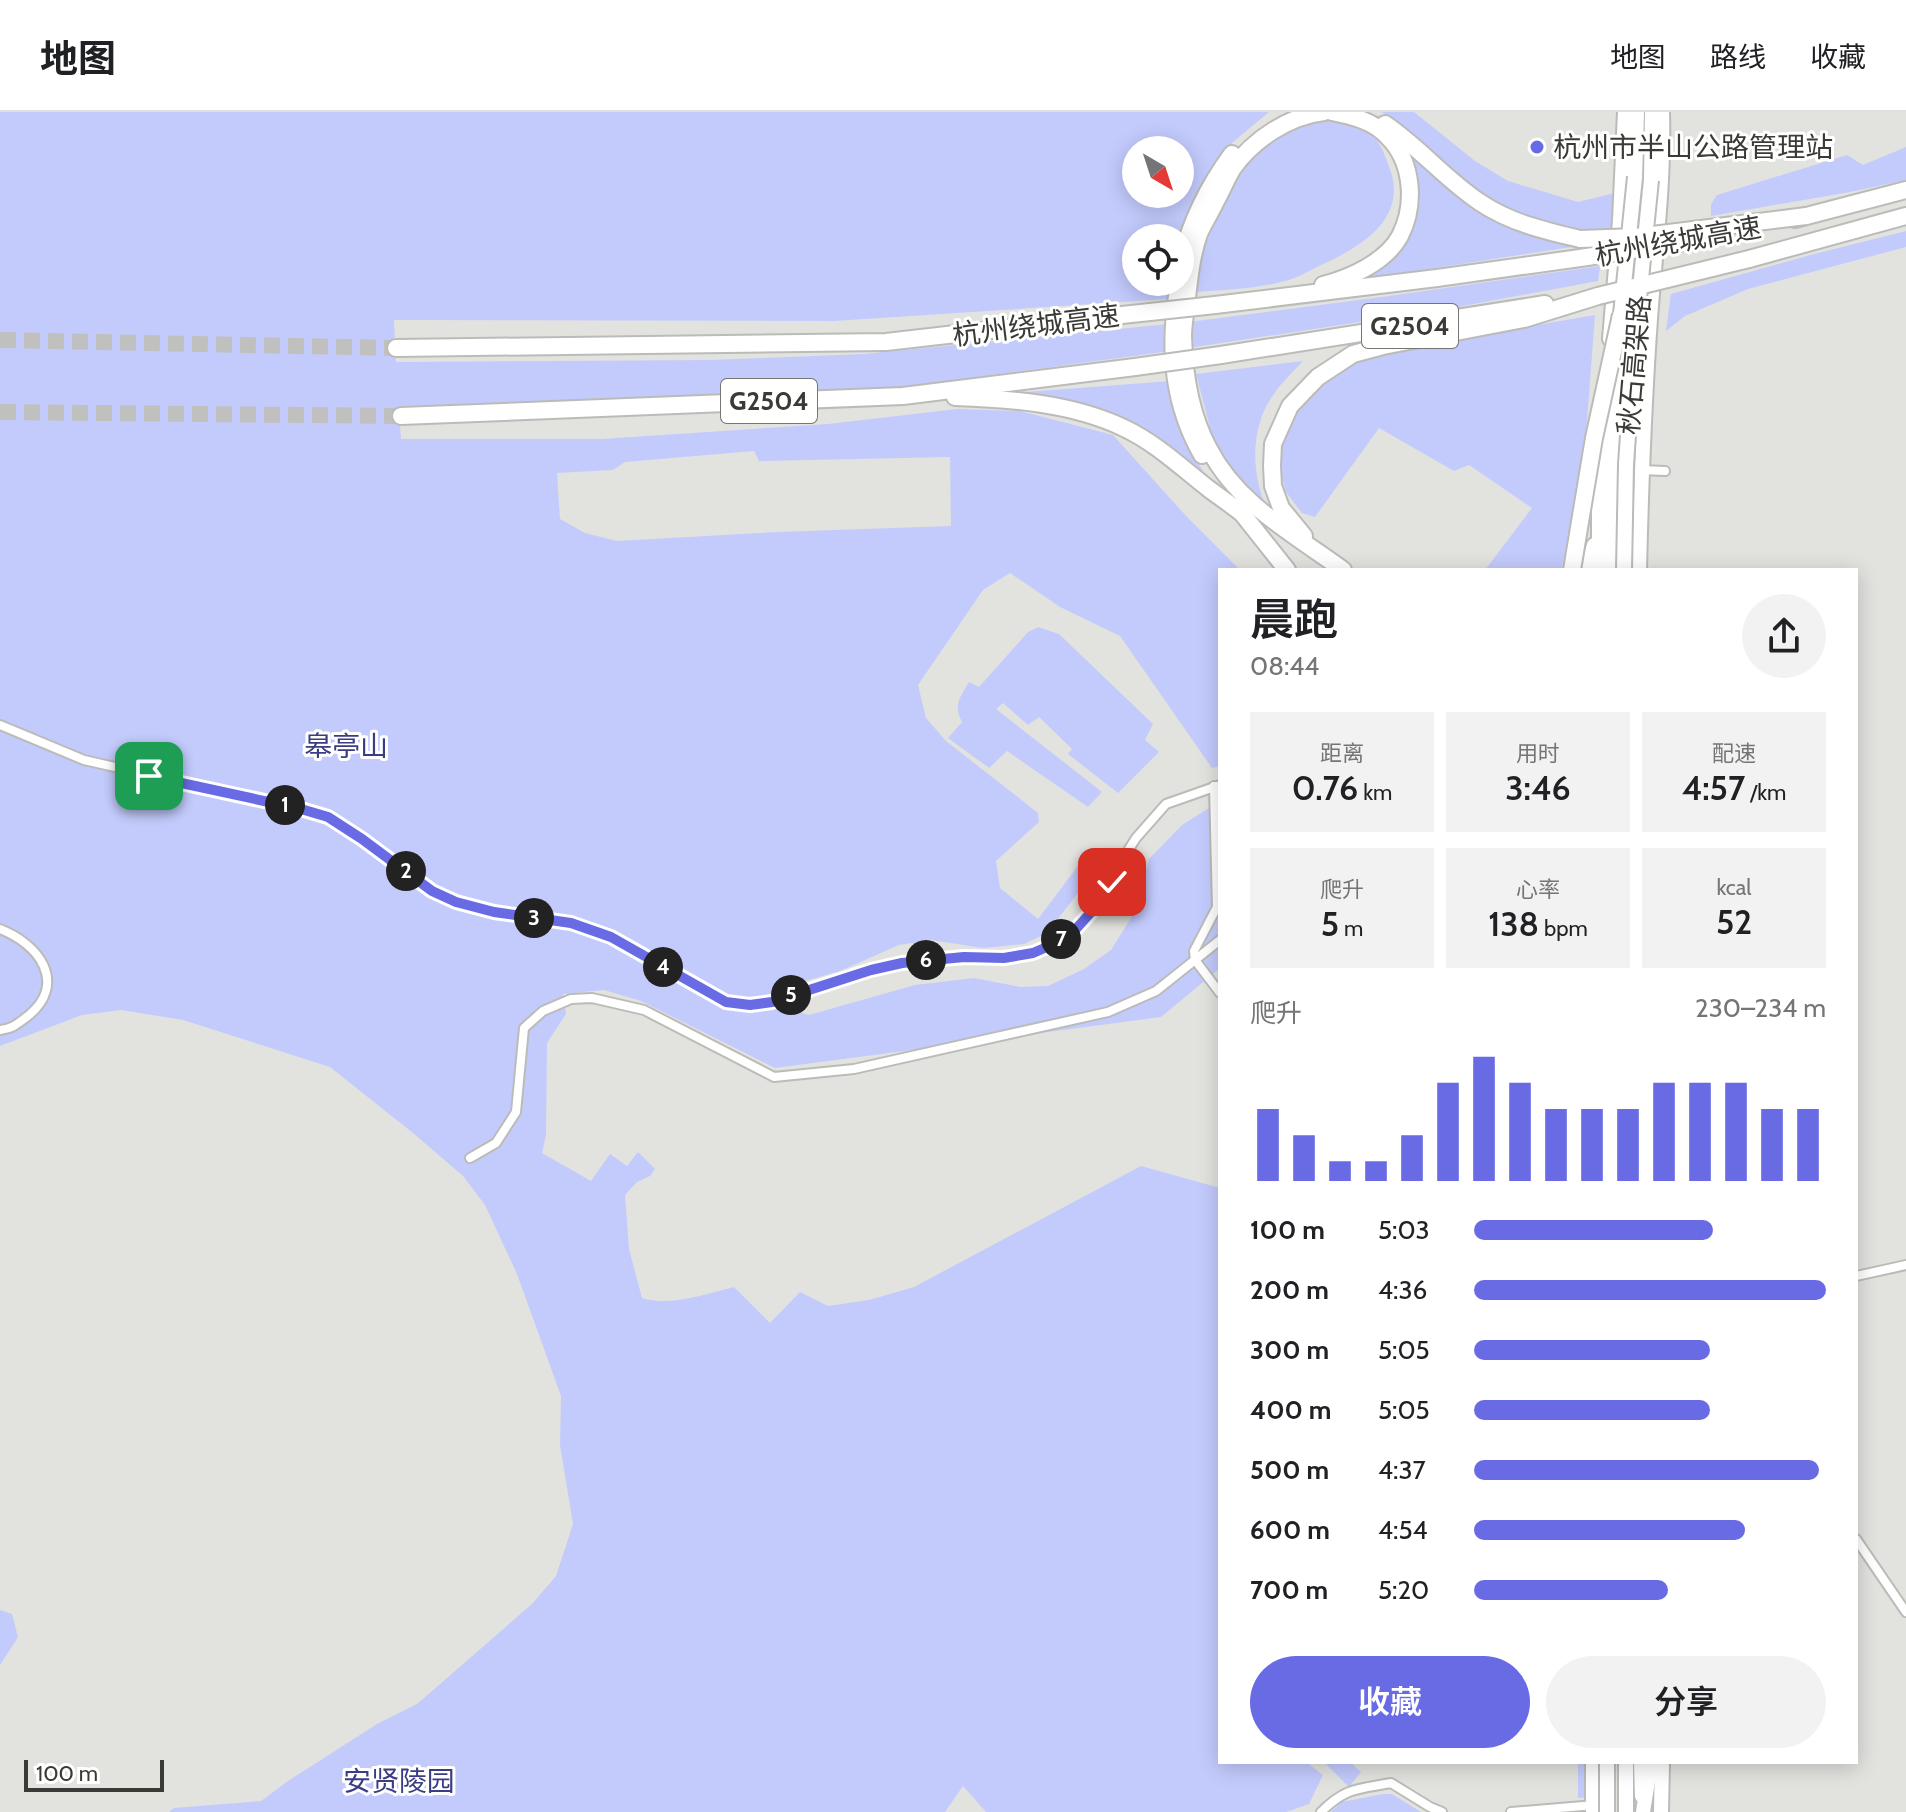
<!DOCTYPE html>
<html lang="zh">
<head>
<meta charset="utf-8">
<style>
  :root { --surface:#fff; --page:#f2f2f2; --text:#202124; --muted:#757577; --line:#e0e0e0; --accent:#686be4 }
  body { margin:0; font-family:Cabin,"Noto Sans SC",sans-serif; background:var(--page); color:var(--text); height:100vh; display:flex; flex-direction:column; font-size:30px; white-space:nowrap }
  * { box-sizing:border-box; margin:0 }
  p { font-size:26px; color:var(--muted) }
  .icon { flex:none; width:44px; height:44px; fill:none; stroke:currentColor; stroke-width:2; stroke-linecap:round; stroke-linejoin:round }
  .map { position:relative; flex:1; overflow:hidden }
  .drawer { position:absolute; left:1218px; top:456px; width:640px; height:1196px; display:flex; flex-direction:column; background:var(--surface); border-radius:0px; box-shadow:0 4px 20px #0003 }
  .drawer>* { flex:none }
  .needle { width:52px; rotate:141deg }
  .tools { position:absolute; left:1122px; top:24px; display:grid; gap:16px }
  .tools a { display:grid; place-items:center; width:72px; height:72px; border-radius:50%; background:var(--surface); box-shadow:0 4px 20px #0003; font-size:40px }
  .scale { position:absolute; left:24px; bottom:20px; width:140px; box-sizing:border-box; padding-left:8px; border:4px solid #3a3b39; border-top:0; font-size:22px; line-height:28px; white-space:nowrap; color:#3a3b39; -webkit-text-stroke:6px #fffffe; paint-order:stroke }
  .pin { position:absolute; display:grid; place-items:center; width:68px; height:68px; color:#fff; margin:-34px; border-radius:16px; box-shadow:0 4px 12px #0006 }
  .km { position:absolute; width:40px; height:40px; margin:-20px; border-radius:50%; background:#222; color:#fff; font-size:22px; line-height:40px; text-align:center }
  .round { display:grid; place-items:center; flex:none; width:84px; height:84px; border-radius:42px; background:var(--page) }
  .summary { display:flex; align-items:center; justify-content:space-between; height:136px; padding:0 32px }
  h1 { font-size:44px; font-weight:600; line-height:60px }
  .stats { display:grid; grid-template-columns:repeat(3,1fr); gap:12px; height:136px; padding:8px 32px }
  .stats div { display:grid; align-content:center; border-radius:0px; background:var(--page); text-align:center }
  .stats b { font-size:34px; font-weight:600 }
  .stats small { font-size:22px; font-weight:400 }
  .stats p { font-size:22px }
  .chart { height:224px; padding:16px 32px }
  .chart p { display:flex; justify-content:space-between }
  .chart svg { width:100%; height:144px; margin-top:8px; stroke:var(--accent); stroke-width:6 }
  .button { display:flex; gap:16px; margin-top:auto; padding:16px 32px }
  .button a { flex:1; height:92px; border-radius:48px; background:var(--accent); color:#fff; font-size:32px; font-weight:600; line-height:92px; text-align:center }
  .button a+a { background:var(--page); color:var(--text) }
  ul { padding:0 32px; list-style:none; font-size:26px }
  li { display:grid; grid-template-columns:128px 96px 1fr; align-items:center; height:60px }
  li i { height:20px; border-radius:10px; background:var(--accent) }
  header { display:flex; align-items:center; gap:48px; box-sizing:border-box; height:112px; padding:0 40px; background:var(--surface); border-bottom:2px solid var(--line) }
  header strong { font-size:38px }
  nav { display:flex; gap:44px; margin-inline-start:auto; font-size:28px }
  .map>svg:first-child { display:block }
  .green { fill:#c3cbfd; fill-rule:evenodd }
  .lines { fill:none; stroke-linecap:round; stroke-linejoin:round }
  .motorway-tunnel { stroke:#c0c1be; stroke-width:16; stroke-dasharray:16 8; stroke-linecap:butt }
  .minor-casing { stroke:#bbbbb8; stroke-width:12 }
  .primary-casing { stroke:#bbbbb8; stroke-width:18 }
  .trunk-casing { stroke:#bbbbb8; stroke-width:18 }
  .motorway-casing { stroke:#bbbbb8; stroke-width:20 }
  .minor { stroke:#fff; stroke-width:8 }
  .primary { stroke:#fff; stroke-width:14 }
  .trunk { stroke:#fff; stroke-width:14 }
  .motorway { stroke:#fff; stroke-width:16 }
  .trunk-bridge-casing { stroke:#bbbbb8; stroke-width:18; stroke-linecap:butt }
  .motorway-bridge-casing { stroke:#bbbbb8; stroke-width:20; stroke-linecap:butt }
  .trunk-bridge { stroke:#fff; stroke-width:14 }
  .motorway-bridge { stroke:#fff; stroke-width:16 }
  .route-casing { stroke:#fff; stroke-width:16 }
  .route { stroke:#686be4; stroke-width:10 }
  .poi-dot { fill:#686be4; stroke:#fffffe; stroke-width:3 }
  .labels { text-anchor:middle; stroke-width:6; stroke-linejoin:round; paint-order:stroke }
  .shield { fill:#fffffe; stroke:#757674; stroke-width:2 }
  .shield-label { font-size:26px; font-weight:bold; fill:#3a3b39 }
  .poi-label { font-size:28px; fill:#3a3b39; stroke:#fffffe; text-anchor:start }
  .street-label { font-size:28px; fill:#3a3b39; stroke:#fffffe }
  .park-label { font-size:28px; fill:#3b3d84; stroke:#fffffe }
</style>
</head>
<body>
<header>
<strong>地图</strong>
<nav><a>地图</a><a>路线</a><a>收藏</a></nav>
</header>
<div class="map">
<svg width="1906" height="1700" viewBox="0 0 1906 1700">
  <rect width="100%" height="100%" fill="#e2e3df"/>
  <!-- green -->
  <g class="green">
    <path d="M0,0H1269L1233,30L1206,68L1180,126H1136V170H1173L1169,187L834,209L394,208L396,250L710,248L864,242L1189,210L1389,184L1600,154L1598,169L1458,195L1156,241L903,275L743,287L399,299L401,327H601L828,312L957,297L1020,299L1113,323L1187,405L1240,458H1220V654L1212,656L1120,524L1060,495L1010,461L983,478L918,573L926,606L946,629L1038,701L1039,710L996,749L1000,776L1038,807L1087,742L1102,750L1047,821L1024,832L983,836L931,828L899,833L840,859L778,877L790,897L809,903L915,873L974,866L1020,875L1048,874L1084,857L1111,838L1136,798L1149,747L1182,713L1220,689V856L1161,905L775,956L641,889L604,878L563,882L566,902L547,931L546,1023L542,1041L591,1069L610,1042L627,1054L638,1040L655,1057L650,1064L637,1070L625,1083L629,1137L642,1186C671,1195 705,1182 734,1175L770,1211L800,1180L828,1194L869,1188L914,1175L1141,1054L1220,1076V1650H1306L1323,1663L1309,1692L1286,1700H986L963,1674L945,1700H169L174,1696L261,1689L288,1669L377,1612L417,1592L532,1492L556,1464L573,1412L560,1333L561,1284L517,1162L485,1093L463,1064L413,1021L330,955L183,908L121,898L82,903L0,934ZM1136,38H1180V82H1136ZM754,339L759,349L950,345L951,414L777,420L617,429L585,421L560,407L557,361L613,358L625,350Z"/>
    <polygon points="1381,0 1414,0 1475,49 1508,69 1578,90 1615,81 1611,120 1580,119 1553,114 1502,94 1456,63 1390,4"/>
    <path d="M1326,5C1368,16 1377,16 1391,60C1406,109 1359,136 1321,153C1309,159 1295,167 1281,170C1254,177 1224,178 1196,180L1200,144L1219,101L1238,63L1259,39L1298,9Z"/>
    <polygon points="1401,28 1485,100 1514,117 1578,134 1357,168 1407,124 1417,97 1415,57"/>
    <polygon points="1906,35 1906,68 1850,80 1711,104 1711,92 1717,83 1847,43 1863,53"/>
    <polygon points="1906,119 1906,135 1748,177 1685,204 1666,219 1671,182 1814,142"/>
    <polygon points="1595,203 1587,310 1573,407 1561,458 1485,458 1532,396 1469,353 1454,359 1379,316 1315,405 1302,401 1286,380 1278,351 1280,326 1300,291 1318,272 1343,256 1369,242"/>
    <path d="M1303,249C1293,260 1282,270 1274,282C1250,314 1251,360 1266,395L1242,375L1214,331L1196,262Z"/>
    <path d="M1171,269L1176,299L1186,330L1204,361C1168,334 1131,307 1088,294C1068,288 1047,285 1026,280Z"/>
    <path d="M1038,515L1059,522L1153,612L1145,628L1159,640L1118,681L1068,642L1072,637L1039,605L1028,613L1003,591L996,597L1102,680L1088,695L1007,639L989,656L948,626L962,610C953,592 960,586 969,570L979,575L1028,520Z"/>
    <polygon points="0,1498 12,1502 18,1525 0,1553"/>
    <polygon points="1324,1650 1350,1650 1361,1660 1349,1675"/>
    <polygon points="1578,1650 1596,1650 1596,1685 1578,1686"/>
    <polygon points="1383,1682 1392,1682 1421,1700 1331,1700 1342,1690"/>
  </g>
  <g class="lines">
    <!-- motorway-tunnel -->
    <g class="motorway-tunnel">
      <polyline points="0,228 396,236"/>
      <polyline points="0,300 401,304"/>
    </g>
    <!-- minor casing -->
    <g class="minor-casing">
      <g id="minor">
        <polyline points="1641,358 1665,359"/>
        <polyline points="0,613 84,648 301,697 328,705 362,727 432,779 456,790 494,800 571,811 611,825 726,890 750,893 772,890 871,858 902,851 964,845 1004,846 1033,841 1056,831 1075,818 1103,787 1124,745 1136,726 1166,692 1220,673"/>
        <polyline points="1214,674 1217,795 1194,839 1195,848 1220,881"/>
        <path d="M0,817C39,832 68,871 28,904C17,912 14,916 0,918"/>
        <polyline points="470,1046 496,1031 516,1000 524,916 543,899 571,887 592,886 644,898 774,965 854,957 1108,900 1156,879 1220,828"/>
        <polyline points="1856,1164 1906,1153"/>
        <polyline points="1856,1427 1906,1500"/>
        <path d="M1321,1700C1346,1675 1359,1677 1391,1671L1430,1695L1442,1700"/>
        <polyline points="1511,1700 1595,1693"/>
      </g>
    </g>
    <!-- primary casing -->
    <g class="primary-casing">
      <g id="primary">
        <polyline points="1610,227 1620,108 1625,0"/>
        <polyline points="1587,458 1594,433"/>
        <polyline points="1599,458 1599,393 1605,300"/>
        <path d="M1639,458C1641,374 1644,291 1650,207C1655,138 1664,70 1662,0"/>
        <polyline points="1641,1650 1642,1684"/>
      </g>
    </g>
    <!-- trunk casing -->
    <g class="trunk-casing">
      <g id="trunk">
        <polyline points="1635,65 1637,0"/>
        <polyline points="1651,68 1652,0"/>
        <polyline points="1611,458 1616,251"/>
        <polyline points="1626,1650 1626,1700"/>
        <polyline points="1593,1700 1593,1650"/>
        <polyline points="1643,1700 1651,1650"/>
        <polyline points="1661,1700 1662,1650"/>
      </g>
    </g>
    <!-- motorway casing -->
    <g class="motorway-casing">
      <g id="motorway">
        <path d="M1324,0C1289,4 1254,27 1233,56C1227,66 1222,78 1216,89C1211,100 1204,110 1199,122C1191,144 1189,170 1186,194C1185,204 1183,214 1183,224C1184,261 1191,304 1209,337C1238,393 1294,422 1343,458"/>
        <path d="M1385,12C1419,35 1446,68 1481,91C1511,111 1546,119 1580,127"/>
        <polyline points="1795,107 1906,78"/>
        <polyline points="1749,147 1906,104"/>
        <path d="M1180,154C1189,113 1207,76 1232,42"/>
        <path d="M1323,173C1350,166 1386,150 1400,124C1416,93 1413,50 1388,25C1374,9 1352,4 1332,0"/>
        <path d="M1177,184C1169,240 1173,292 1202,343"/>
        <polyline points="1215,193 1437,166 1587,145"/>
        <polyline points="396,236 886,230 1122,203"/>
        <polyline points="1221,243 1545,192"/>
        <path d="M955,285C1011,287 1072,291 1124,316C1156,331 1182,356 1209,377C1221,386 1233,394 1244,403"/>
        <polyline points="401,304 903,284 1135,255"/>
        <polyline points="1237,395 1287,458"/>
        <polyline points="1304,424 1281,396 1273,374 1272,354 1273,332 1290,294 1318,265 1353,242 1383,234 1524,207 1598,184"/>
      </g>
    </g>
    <!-- minor -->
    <use href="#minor" class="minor"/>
    <!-- primary -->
    <use href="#primary" class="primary"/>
    <!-- trunk -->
    <use href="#trunk" class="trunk"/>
    <!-- motorway -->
    <use href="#motorway" class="motorway"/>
    <!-- trunk-bridge casing -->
    <g class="trunk-bridge-casing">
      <g id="trunk-bridge">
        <polyline points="1620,212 1635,65"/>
        <polyline points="1624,458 1626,352 1634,236 1651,68"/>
        <polyline points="1607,1650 1607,1700"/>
      </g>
    </g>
    <!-- motorway-bridge casing -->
    <g class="motorway-bridge-casing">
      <g id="motorway-bridge">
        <polyline points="1580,127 1636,125 1806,104"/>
        <polyline points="1587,145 1683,130"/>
        <polyline points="1598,184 1749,147"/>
        <polyline points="1122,203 1215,193"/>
        <polyline points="1135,255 1221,243"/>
        <polyline points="1572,458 1594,326 1621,203"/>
      </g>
    </g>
    <!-- trunk-bridge -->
    <use href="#trunk-bridge" class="trunk-bridge"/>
    <!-- motorway-bridge -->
    <use href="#motorway-bridge" class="motorway-bridge"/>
  </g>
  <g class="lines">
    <!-- route casing -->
    <g class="route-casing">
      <polyline id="route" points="149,664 301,697 328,705 362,727 432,779 456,790 494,800 571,811 611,825 726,890 750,893 772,890 871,858 902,851 964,845 1004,846 1033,841 1056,831 1075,818 1103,787 1112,770"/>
    </g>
    <!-- route -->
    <use href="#route" class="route"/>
  </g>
  <!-- markers -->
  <circle class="poi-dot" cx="1537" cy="35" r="8"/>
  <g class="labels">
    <!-- shield labels -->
    <g class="shield">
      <rect x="1362" y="192" width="96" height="44" rx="6"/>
      <rect x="721" y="267" width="96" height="44" rx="6"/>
    </g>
    <g class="shield-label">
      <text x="1410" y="223">G2504</text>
      <text x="769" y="298">G2504</text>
    </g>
    <!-- poi labels -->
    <g class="poi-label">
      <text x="1553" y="45">杭州市半山公路管理站</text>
    </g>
    <!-- street labels -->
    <g class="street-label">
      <text transform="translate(1678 129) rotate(-10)" y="10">杭州绕城高速</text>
      <text transform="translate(1036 213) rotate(-7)" y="10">杭州绕城高速</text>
      <text transform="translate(1634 253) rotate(-85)" y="10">秋石高架路</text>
    </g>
    <!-- park labels -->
    <g class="park-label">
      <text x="346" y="644">皋亭山</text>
      <text x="399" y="1679">安贤陵园</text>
    </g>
  </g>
</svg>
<div class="tools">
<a><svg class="needle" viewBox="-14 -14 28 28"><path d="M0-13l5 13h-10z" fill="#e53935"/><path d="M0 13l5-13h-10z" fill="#757577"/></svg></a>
<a><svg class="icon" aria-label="locate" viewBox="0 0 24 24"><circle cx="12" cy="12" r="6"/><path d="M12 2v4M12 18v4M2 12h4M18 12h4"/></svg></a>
</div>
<div class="scale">100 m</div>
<div class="pin" style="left:149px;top:664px;background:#1e9e55"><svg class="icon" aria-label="arrive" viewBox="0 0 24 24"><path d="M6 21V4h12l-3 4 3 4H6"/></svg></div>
<div class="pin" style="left:1112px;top:770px;background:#d93025"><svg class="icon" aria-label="check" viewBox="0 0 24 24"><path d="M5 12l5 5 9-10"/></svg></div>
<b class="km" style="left:285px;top:693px">1</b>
<b class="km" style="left:406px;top:759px">2</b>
<b class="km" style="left:534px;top:806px">3</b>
<b class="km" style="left:663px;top:855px">4</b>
<b class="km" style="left:791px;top:883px">5</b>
<b class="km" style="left:926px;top:848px">6</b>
<b class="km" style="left:1061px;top:827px">7</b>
<section class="drawer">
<div class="summary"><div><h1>晨跑</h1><p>08:44</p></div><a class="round"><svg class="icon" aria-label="share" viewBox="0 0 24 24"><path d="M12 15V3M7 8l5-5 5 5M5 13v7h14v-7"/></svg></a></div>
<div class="stats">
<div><p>距离</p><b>0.76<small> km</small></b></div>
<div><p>用时</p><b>3:46</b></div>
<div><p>配速</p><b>4:57<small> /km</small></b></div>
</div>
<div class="stats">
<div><p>爬升</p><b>5<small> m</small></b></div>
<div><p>心率</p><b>138<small> bpm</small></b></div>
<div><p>kcal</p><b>52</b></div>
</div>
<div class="chart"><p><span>爬升</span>230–234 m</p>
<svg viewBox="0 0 160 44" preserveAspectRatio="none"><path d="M5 44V22M15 44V30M25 44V38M35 44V38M45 44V30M55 44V14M65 44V6M75 44V14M85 44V22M95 44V22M105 44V22M115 44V14M125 44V14M135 44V14M145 44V22M155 44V22"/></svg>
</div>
<ul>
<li><b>100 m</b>5:03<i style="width:68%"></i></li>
<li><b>200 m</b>4:36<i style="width:100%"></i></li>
<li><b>300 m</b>5:05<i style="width:67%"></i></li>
<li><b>400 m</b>5:05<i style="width:67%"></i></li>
<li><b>500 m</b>4:37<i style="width:98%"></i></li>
<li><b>600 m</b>4:54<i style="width:77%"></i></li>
<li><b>700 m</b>5:20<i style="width:55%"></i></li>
</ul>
<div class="button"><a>收藏</a><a>分享</a></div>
</section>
</div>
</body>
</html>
